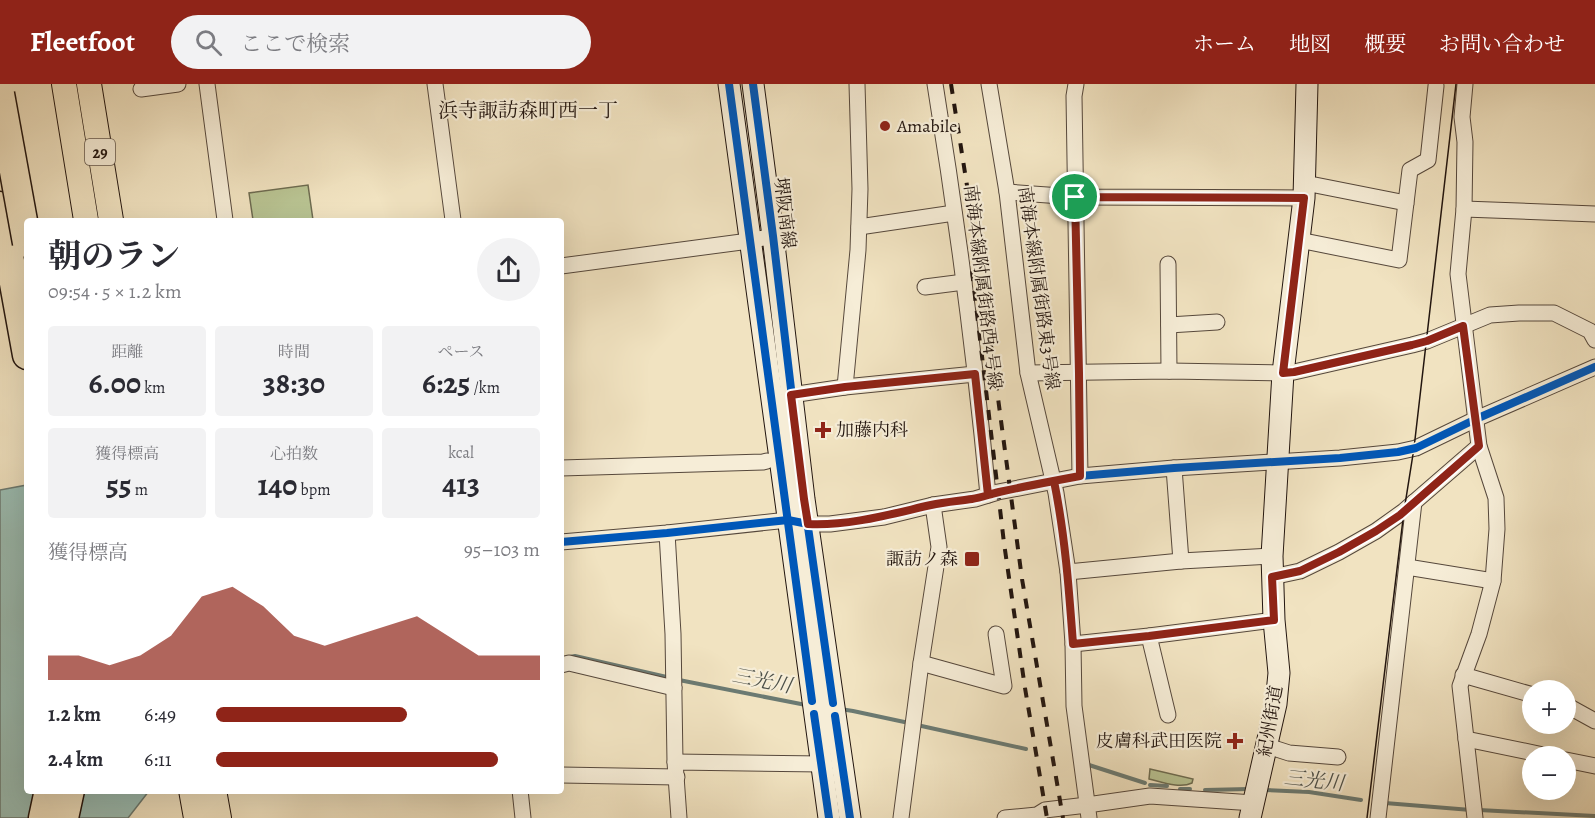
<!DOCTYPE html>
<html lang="ja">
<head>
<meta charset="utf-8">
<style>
  :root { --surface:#fff; --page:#f2f2f3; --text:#2b2b33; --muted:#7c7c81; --accent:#8f2418 }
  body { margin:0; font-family:Alegreya,"Noto Serif JP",serif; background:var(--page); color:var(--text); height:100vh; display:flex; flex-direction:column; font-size:22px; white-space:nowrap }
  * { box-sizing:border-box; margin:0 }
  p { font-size:20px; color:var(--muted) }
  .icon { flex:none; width:33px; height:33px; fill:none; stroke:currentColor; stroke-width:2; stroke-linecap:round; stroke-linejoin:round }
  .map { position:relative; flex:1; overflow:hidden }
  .panel { position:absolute; left:24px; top:134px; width:540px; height:576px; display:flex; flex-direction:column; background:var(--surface); border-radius:6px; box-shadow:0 6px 24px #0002 }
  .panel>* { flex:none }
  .fabs { position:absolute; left:1522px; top:596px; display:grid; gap:12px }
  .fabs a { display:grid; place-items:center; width:54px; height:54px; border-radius:50%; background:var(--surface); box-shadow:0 6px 24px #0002; font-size:30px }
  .pin { position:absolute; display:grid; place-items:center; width:51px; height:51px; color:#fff; margin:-26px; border:3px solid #fff; border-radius:50%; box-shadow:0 2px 6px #0007 }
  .round { display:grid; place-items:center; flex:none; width:63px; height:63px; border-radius:32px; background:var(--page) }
  .summary { display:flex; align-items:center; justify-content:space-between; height:102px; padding:0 24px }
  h1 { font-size:33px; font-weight:700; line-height:45px }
  .figures { display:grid; grid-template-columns:repeat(3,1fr); gap:9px; height:102px; padding:6px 24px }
  .figures div { display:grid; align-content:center; border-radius:6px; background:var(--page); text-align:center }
  .figures b { font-size:30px; font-weight:700 }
  .figures small { font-size:16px; font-weight:400 }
  .figures p { font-size:16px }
  .chart { height:168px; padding:12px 24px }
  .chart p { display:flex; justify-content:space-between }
  .chart svg { width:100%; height:108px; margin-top:6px; fill:var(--accent); opacity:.7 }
  ul { padding:0 24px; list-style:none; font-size:20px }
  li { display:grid; grid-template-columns:96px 72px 1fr; align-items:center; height:45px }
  li i { height:15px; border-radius:8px; background:var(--accent) }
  header { display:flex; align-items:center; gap:36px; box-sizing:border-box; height:84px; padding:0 30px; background:var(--accent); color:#fff }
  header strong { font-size:28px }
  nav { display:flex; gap:33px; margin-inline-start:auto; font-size:21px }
  .search { width:420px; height:54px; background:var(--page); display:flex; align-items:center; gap:15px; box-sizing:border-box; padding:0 21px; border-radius:33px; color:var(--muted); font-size:22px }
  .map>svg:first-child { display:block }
  .green { fill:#b9c493; stroke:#6e6c51; stroke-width:1.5 }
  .water { fill:#9bbeb4; stroke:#6b7a72; stroke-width:1.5 }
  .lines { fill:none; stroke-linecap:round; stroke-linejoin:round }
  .stream { stroke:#6b7a72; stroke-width:4 }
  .street-casing { stroke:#56483c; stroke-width:17 }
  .secondary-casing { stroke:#22150f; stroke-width:23 }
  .primary-casing { stroke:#22150f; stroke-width:26 }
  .highway-casing { stroke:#22150f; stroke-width:31 }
  .street { stroke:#f6edd7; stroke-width:15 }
  .secondary { stroke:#f6edd7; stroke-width:21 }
  .primary { stroke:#f1e3c1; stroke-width:24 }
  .highway { stroke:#f1e3c1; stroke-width:28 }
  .tram { stroke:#22150f; stroke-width:1.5 }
  .rail { stroke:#22150f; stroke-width:4; stroke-dasharray:10 10; stroke-linecap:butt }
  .highway-bridge-casing { stroke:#22150f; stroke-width:31; stroke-linecap:butt }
  .highway-bridge { stroke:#f1e3c1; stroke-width:28 }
  .cycleway-casing { stroke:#f6edd7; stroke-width:11 }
  .cycleway { stroke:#0057b8; stroke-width:8 }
  .route-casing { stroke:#fff; stroke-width:12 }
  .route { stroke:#8f2418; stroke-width:8 }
  .poi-dot { fill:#8f2418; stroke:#f6edd7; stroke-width:2 }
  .labels { text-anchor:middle; stroke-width:4.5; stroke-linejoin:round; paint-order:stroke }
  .shield { fill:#f6edd7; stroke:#62564b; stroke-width:1.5 }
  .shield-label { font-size:16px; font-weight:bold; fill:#22150f }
  .poi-label { font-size:18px; fill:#22150f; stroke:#f6edd7; text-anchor:start }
  .street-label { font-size:18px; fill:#22150f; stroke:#f6edd7 }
  .neighbourhood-label { font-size:20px; fill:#22150f; stroke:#f6edd7 }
  .water-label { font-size:20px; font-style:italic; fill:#4c5049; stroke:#f6edd7 }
</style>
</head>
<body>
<header>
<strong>Fleetfoot</strong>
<div class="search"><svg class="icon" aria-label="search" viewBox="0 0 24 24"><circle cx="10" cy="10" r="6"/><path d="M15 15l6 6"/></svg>ここで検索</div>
<nav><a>ホーム</a><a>地図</a><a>概要</a><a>お問い合わせ</a></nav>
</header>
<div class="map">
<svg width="1595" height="734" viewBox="0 0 1595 734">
  <rect width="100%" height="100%" fill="#f1e3c1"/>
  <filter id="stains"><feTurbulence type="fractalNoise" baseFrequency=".00333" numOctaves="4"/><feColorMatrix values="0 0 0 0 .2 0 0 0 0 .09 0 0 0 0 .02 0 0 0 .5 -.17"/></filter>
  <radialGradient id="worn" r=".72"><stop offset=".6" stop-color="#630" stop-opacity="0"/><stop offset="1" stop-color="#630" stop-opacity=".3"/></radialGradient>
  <!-- green -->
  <g class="green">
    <polygon points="308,101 313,136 253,136 249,109"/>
    <path d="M1150,685L1193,695L1192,699C1180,705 1162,698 1149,695Z"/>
  </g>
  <!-- water -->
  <polygon class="water" points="27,401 27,706 149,707 128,734 0,734 0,406"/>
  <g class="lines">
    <!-- stream -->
    <g class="stream">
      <polyline points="570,573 575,572 671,594"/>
      <polyline points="679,596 806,621"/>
      <polyline points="840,625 853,627 909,639"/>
      <polyline points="917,641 1026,665"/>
      <polyline points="1089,681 1145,699"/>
      <polyline points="1150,701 1167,702"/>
      <polyline points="1180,705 1190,705"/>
      <polyline points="1205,706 1249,705"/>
      <polyline points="1264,706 1309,708 1361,716"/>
      <polyline points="1385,719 1471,726"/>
      <polyline points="1479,726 1595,732"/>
    </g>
    <!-- street casing -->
    <g class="street-casing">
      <g id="street">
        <polyline points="207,0 225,136"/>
        <polyline points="435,0 453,136"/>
        <path d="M935,0C957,136 975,273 988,411"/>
        <polyline points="989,0 1007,108 1028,289 1056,409 1068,488 1073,560 1074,622 1089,734"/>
        <polyline points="1076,0 1074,12 1080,392"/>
        <polyline points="1465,0 1462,33 1465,58 1464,125 1458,190 1479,362 1496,414 1497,445 1493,497 1479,550 1460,602 1475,734"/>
        <polyline points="141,5 178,0"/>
        <polyline points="1305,99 1406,119"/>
        <polyline points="1007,108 1075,113 1304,114"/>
        <polyline points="1464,125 1595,130"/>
        <polyline points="859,143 954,129"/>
        <polyline points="1299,156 1399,176 1410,86 1428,76 1436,2"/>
        <polyline points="1168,180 1169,287"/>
        <polyline points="561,182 749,157 773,152"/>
        <polyline points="925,203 964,198"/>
        <polyline points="1169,241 1217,238"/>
        <polyline points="1028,289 1169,287 1283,289 1294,288 1412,261 1427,257 1490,231 1519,229 1554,229 1590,247 1595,256"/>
        <polyline points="845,303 858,166 860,105 857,0"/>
        <polyline points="791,311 845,303 975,290"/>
        <polyline points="561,384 763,378 767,377"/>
        <polyline points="1174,384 1181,477"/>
        <polyline points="667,449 673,550 675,678"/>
        <polyline points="561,458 667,449 788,436 808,440 830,440 884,433 933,421 975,415 998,408 1080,392 1174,384 1340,374 1398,368 1416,364 1476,335 1595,283"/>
        <polyline points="1407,483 1493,497"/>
        <polyline points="1068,488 1181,477 1272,472"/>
        <polyline points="1272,493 1300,487 1339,468 1376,447 1404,427 1479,362"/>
        <polyline points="1149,552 1168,631"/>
        <polyline points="1073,560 1149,552 1274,536"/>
        <polyline points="921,579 1004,602 996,550"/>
        <polyline points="561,581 569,579 674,604"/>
        <polyline points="1463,591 1533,611"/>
        <polyline points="1566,621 1595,637"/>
        <polyline points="1466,655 1548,672"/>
        <polyline points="1267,662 1289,669 1338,673"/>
        <polyline points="1566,676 1595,682"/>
        <polyline points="561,691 677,693"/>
        <polyline points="520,706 523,734"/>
        <polyline points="679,734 675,678 822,680"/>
        <polyline points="901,734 921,579 939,463 933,421"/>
        <polyline points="1005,734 1037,731 1045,726 1087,721 1150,712 1254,719"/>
        <polyline points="1378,734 1414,418"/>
      </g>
    </g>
    <!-- secondary casing -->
    <g class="secondary-casing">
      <g id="secondary">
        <polyline points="729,0 829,734"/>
        <polyline points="753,0 773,152 804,415 850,734"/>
        <polyline points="1250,734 1276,620 1279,589 1274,536 1272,472 1283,289 1304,114 1307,0"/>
      </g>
    </g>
    <!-- primary casing -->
    <g class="primary-casing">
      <g id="primary">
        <polyline points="64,0 86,136"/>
        <polyline points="89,0 111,136"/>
        <polyline points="191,706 196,734"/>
        <polyline points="214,706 219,734"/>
      </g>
    </g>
    <!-- highway casing -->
    <g class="highway-casing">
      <g id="highway">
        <polyline points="0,122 27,271"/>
        <polyline points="43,734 49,706"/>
        <polyline points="64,734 70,706"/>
      </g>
    </g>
    <!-- street -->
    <use href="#street" class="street"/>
    <!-- secondary -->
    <use href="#secondary" class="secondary"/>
    <!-- primary -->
    <use href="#primary" class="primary"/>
    <!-- highway -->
    <use href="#highway" class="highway"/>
    <!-- tram -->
    <polyline class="tram" points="1367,734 1404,427 1414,364 1456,0"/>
    <!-- rail -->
    <g class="rail">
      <polyline points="951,0 985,216 1022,495 1063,734"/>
      <polyline points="972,187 1004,459 1025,604 1047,734"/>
    </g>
    <!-- highway-bridge casing -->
    <g class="highway-bridge-casing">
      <polyline id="highway-bridge" points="0,10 27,159"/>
    </g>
    <!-- highway-bridge -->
    <use href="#highway-bridge" class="highway-bridge"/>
    <!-- cycleway casing -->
    <g class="cycleway-casing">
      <g id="cycleway">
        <polyline points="729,0 812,617"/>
        <polyline points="753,0 773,152 804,415 833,619"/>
        <polyline points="561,458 667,449 788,436 808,440 830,440 884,433 933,421 975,415 998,408 1080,392 1174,384 1340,374 1398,368 1416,364 1476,335 1595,283"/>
        <polyline points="814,630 829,734"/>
        <polyline points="835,632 850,734"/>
      </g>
    </g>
    <!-- cycleway -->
    <use href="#cycleway" class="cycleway"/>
  </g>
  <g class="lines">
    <!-- route casing -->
    <g class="route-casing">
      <path id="route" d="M1075,113L1079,289L1080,392C1053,397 1026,402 999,408C990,410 981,414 972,415C958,417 944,418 931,421C891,430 850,442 808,440L804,415L791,311L845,303L975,290L988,411C1010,405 1032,401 1054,397C1065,451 1069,505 1073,560L1149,552L1274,536L1272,493L1300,487L1339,468L1376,447L1400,431L1479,362L1463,242L1427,257L1412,261L1294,288L1283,289L1304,114L1075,113"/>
    </g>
    <!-- route -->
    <use href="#route" class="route"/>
  </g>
  <!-- markers -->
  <g class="poi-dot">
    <circle cx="885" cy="42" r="6"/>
    <path d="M820 337h6v6h6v6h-6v6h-6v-6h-6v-6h6z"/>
    <rect x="964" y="467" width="16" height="16" rx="3"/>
    <path d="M1232 648h6v6h6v6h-6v6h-6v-6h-6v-6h6z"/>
  </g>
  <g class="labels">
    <!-- shield labels -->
    <rect class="shield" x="85" y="55" width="30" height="26" rx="4.5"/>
    <g class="shield-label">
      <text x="100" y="74">29</text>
    </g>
    <!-- poi labels -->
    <g class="poi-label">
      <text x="897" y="48">Amabile</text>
      <text x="836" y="352">加藤内科</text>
      <text x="958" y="481" text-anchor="end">諏訪ノ森</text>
      <text x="1222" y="663" text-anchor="end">皮膚科武田医院</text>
    </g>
    <!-- street labels -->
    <g class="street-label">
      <text transform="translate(785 129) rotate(83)" y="6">堺阪南線</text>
      <text transform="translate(983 203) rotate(83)" y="6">南海本線附属街路西4号線</text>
      <text transform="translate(1039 204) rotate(82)" y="6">南海本線附属街路東3号線</text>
      <text transform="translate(1270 637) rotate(-80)" y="6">紀州街道</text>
    </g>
    <!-- neighbourhood labels -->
    <g class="neighbourhood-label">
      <text x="528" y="33">浜寺諏訪森町西一丁</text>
    </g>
    <!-- water labels -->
    <g class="water-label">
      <text transform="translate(762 596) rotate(11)" y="7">三光川</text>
      <text transform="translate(1314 696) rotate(6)" y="7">三光川</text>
    </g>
  </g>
  <rect width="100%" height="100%" filter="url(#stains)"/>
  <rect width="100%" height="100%" fill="url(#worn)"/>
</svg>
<div class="fabs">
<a>+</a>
<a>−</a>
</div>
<div class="pin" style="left:1075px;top:113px;background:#1e9e55"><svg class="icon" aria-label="arrive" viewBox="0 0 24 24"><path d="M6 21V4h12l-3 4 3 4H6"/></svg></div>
<section class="panel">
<div class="summary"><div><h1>朝のラン</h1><p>09:54 · 5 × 1.2 km</p></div><a class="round"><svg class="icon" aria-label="share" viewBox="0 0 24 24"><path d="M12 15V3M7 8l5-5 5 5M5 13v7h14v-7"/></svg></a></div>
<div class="figures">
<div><p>距離</p><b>6.00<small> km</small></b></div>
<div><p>時間</p><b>38:30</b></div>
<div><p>ペース</p><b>6:25<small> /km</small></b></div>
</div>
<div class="figures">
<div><p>獲得標高</p><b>55<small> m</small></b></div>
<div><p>心拍数</p><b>140<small> bpm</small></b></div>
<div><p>kcal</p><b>413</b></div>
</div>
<div class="chart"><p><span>獲得標高</span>95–103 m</p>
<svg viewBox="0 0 160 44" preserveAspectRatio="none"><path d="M0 44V34L10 34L20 38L30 34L40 26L50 10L60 6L70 14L80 26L90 30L100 26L110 22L120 18L130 26L140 34L150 34L160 34V44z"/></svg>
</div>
<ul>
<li><b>1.2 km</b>6:49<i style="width:59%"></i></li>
<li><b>2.4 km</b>6:11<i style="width:87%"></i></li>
</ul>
</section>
</div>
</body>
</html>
